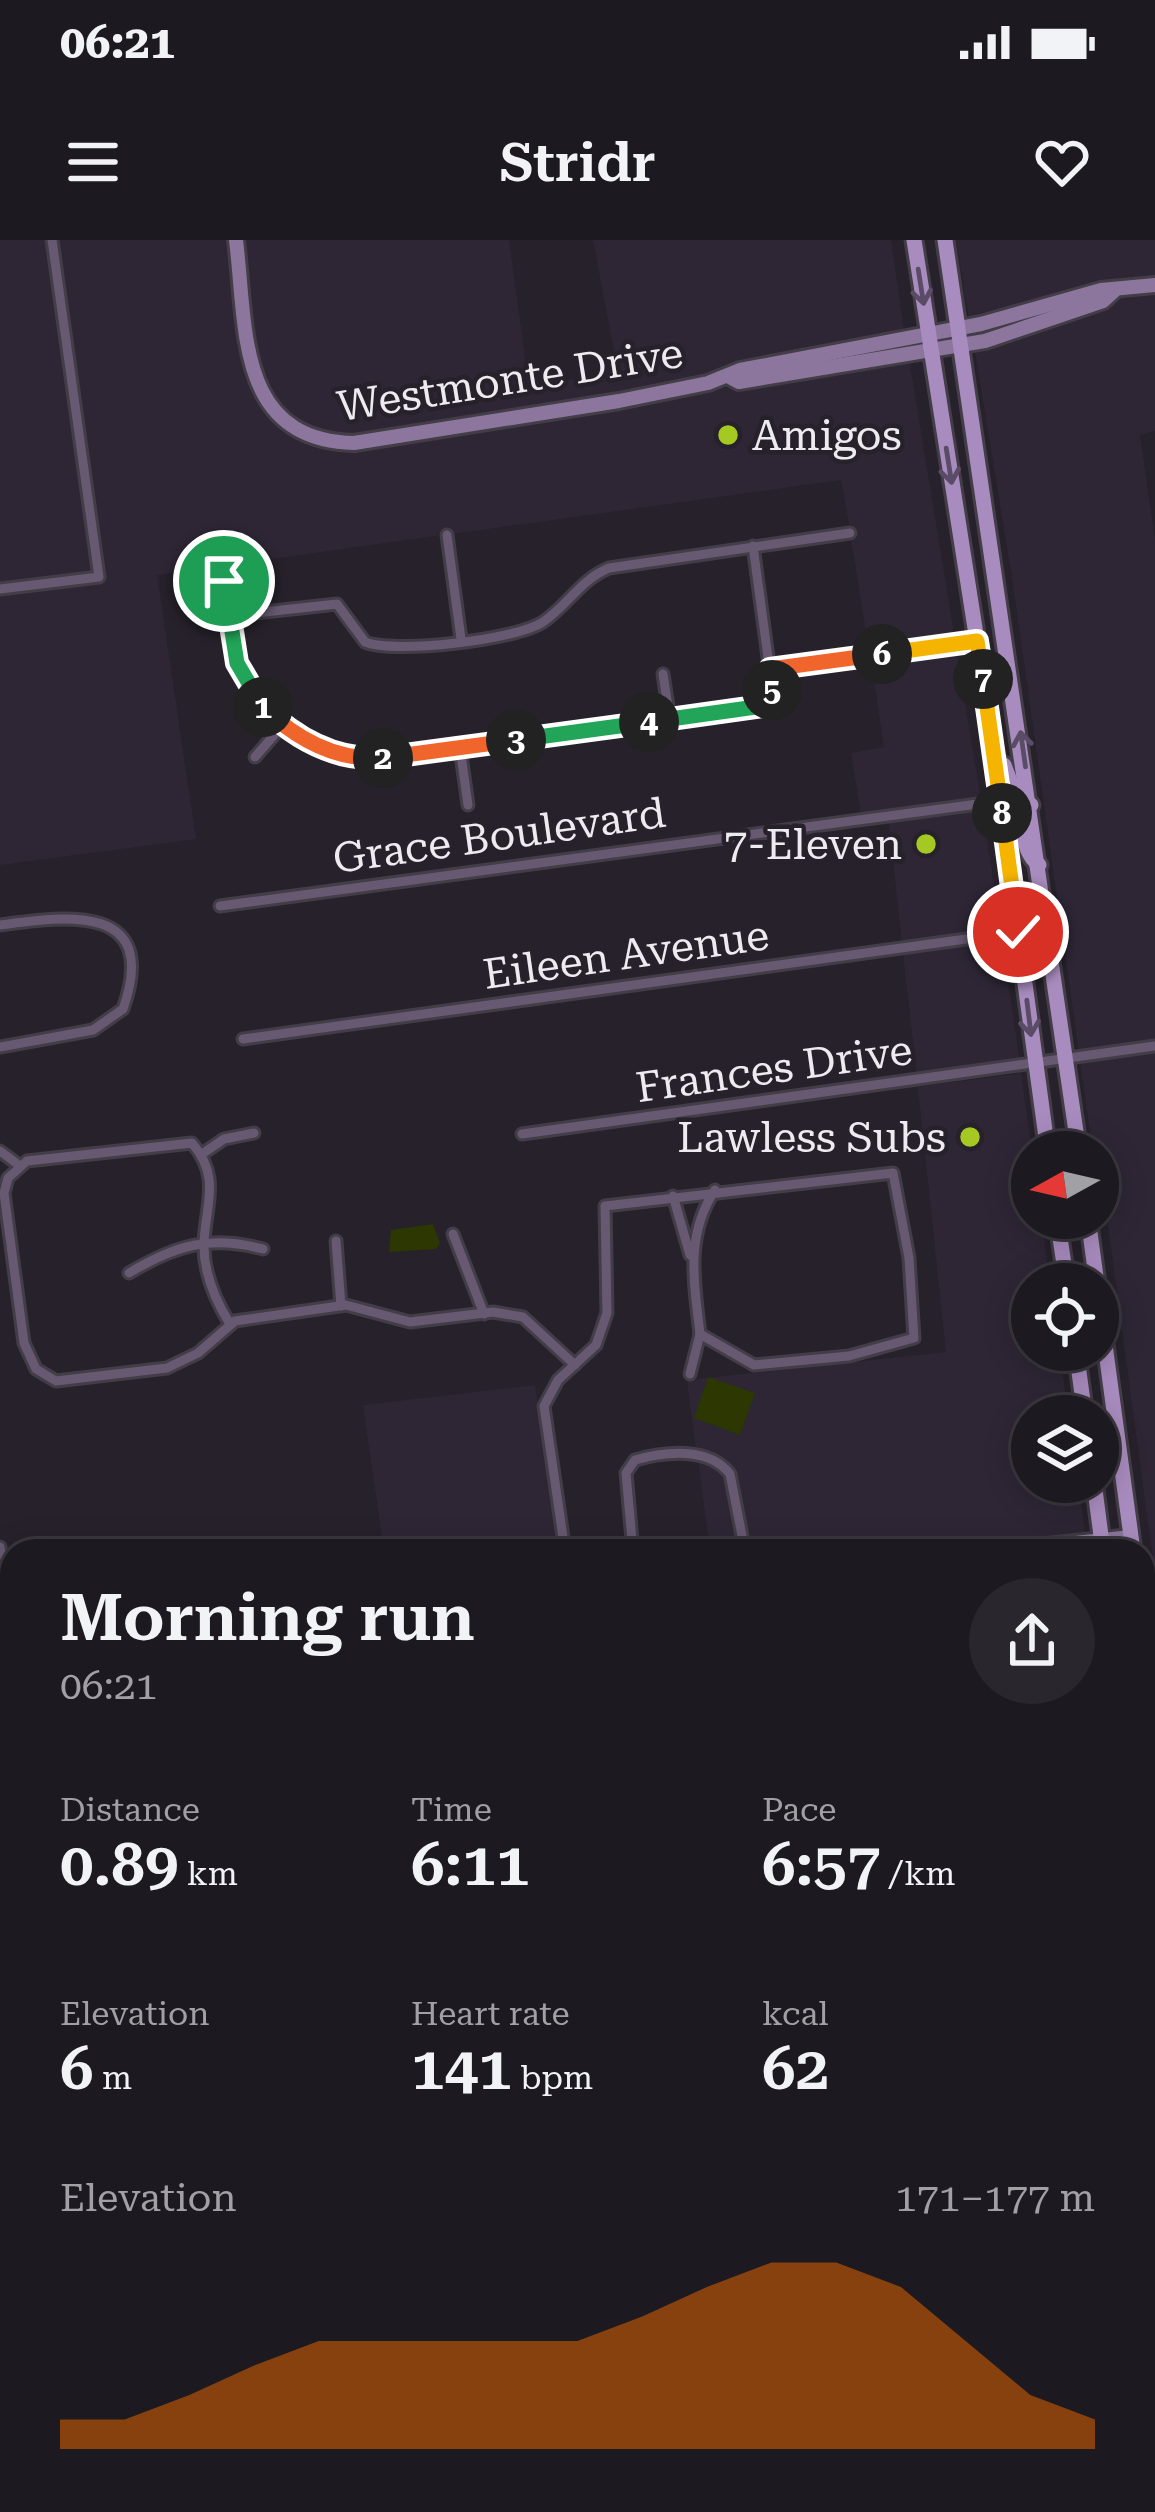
<!DOCTYPE html>
<html lang="en">
<head>
<meta charset="utf-8">
<style>
  :root { --surface:#1c1920; --page:#29262d; --text:#f1f3f6; --muted:#a0a0a5; --line:#3a383e; --accent:#b45309 }
  body { margin:0; font-family:"Roboto Serif",serif; background:var(--page); color:var(--text); height:100vh; display:flex; flex-direction:column; font-size:45px; white-space:nowrap }
  * { box-sizing:border-box; margin:0 }
  p { font-size:39px; color:var(--muted) }
  .icon { flex:none; width:66px; height:66px; fill:none; stroke:currentColor; stroke-width:2; stroke-linecap:round; stroke-linejoin:round }
  .map { position:relative; flex:1; overflow:hidden }
  .panel { position:absolute; left:0px; top:1299px; width:1155px; height:975px; display:flex; flex-direction:column; background:var(--surface); border-radius:36px 36px 0 0; box-shadow:0 6px 30px #0003,0 0 0 3px var(--line) }
  .panel>* { flex:none }
  .needle { width:78px; rotate:262deg }
  .tools { position:absolute; left:1011px; top:891px; display:grid; gap:24px }
  .tools a { display:grid; place-items:center; width:108px; height:108px; border-radius:50%; background:var(--surface); box-shadow:0 6px 30px #0003,0 0 0 3px var(--line); font-size:60px }
  .pin { position:absolute; display:grid; place-items:center; width:102px; height:102px; color:#fff; margin:-51px; border:6px solid #fff; border-radius:50%; box-shadow:0 3px 12px #0007 }
  .km { position:absolute; width:60px; height:60px; margin:-30px; border-radius:50%; background:#222; color:#fff; font-size:33px; line-height:60px; text-align:center }
  .round { display:grid; place-items:center; flex:none; width:126px; height:126px; border-radius:63px; background:var(--page) }
  .headline { display:flex; align-items:center; justify-content:space-between; height:204px; padding:0 60px }
  h1 { font-size:66px; font-weight:600; line-height:90px }
  .figures { display:grid; grid-template-columns:repeat(3,1fr); gap:18px; height:204px; padding:12px 60px }
  .figures div { display:grid; align-content:center }
  .figures b { font-size:60px; font-weight:600 }
  .figures small { font-size:33px; font-weight:400 }
  .figures p { font-size:33px }
  .chart { height:336px; padding:24px 60px }
  .chart p { display:flex; justify-content:space-between }
  .chart svg { width:100%; height:216px; margin-top:12px; fill:var(--accent); opacity:.7 }
  .status { display:flex; justify-content:space-between; align-items:center; height:84px; padding:0 60px; background:var(--surface); direction:ltr }
  .status svg { height:33px; fill:currentColor }
  header { display:flex; justify-content:space-between; align-items:center; height:156px; padding:0 60px; background:var(--surface); font-size:54px; font-weight:600 }
  .map>svg:first-child { display:block }
  .built { fill:#2e2635 }
  .green { fill:#2c3701 }
  .lines { fill:none; stroke-linecap:round; stroke-linejoin:round }
  .river { stroke:#0a0e00; stroke-width:16 }
  .street-casing { stroke:#423d46; stroke-width:15 }
  .secondary-casing { stroke:#423d46; stroke-width:20 }
  .primary-casing { stroke:#423d46; stroke-width:21 }
  .street { stroke:#665971; stroke-width:9 }
  .secondary { stroke:#8c769d; stroke-width:14 }
  .primary { stroke:#a98cbf; stroke-width:15 }
  .oneway { stroke:#5a4c66 }
  .split-1-casing { stroke:#fff; stroke-width:24 }
  .split-2-casing { stroke:#fff; stroke-width:24 }
  .split-3-casing { stroke:#fff; stroke-width:24 }
  .split-4-casing { stroke:#fff; stroke-width:24 }
  .split-5-casing { stroke:#fff; stroke-width:24 }
  .split-6-casing { stroke:#fff; stroke-width:24 }
  .split-7-casing { stroke:#fff; stroke-width:24 }
  .split-8-casing { stroke:#fff; stroke-width:24 }
  .split-9-casing { stroke:#fff; stroke-width:24 }
  .split-1 { stroke:#22a559; stroke-width:15 }
  .split-2 { stroke:#f0652b; stroke-width:15 }
  .split-3 { stroke:#f0652b; stroke-width:15 }
  .split-4 { stroke:#22a559; stroke-width:15 }
  .split-5 { stroke:#22a559; stroke-width:15 }
  .split-6 { stroke:#f0652b; stroke-width:15 }
  .split-7 { stroke:#f5b400; stroke-width:15 }
  .split-8 { stroke:#f5b400; stroke-width:15 }
  .split-9 { stroke:#f5b400; stroke-width:15 }
  .poi-dot { fill:#a6c822; stroke:#26212a; stroke-width:4.5 }
  .labels { text-anchor:middle; stroke-width:9; stroke-linejoin:round; paint-order:stroke }
  .street-label { font-size:42px; fill:#edeaf0; stroke:#26212a }
  .poi-label { font-size:42px; fill:#edeaf0; stroke:#26212a; text-anchor:end }
</style>
</head>
<body>
<div class="status"><b>06:21</b><svg viewBox="0 0 49 12"><path d="M0 12V9h3v3zM5 12V6h3v6zM10 12V3h3v9zM15 12V0h3v12zM26 1h20v11H26zM47 4h2v5h-2z"/></svg></div>
<header><svg class="icon" aria-label="menu" viewBox="0 0 24 24"><path d="M4 6h16M4 12h16M4 18h16"/></svg>Stridr<svg class="icon" aria-label="heart" viewBox="0 0 24 24"><path d="M12 20l-8-8c-3-5 5-10 8-4 3-6 11-1 8 4z"/></svg></header>
<div class="map">
<svg width="1155" height="2272" viewBox="0 0 1155 2272">
  <rect width="100%" height="100%" fill="#26212a"/>
  <!-- built -->
  <g class="built">
    <polygon points="0,0 47,0 94,333 0,344"/>
    <polygon points="57,0 231,0 252,146 263,167 291,195 328,207 355,208 655,161 908,112 955,400 869,411 851,298 855,289 850,289 841,240 452,294 451,290 442,295 157,335 196,599 0,625 0,353 105,340"/>
    <polygon points="241,0 509,0 529,146 618,132 593,0 891,0 906,103 787,127 354,199 329,198 282,175 262,142"/>
    <polygon points="956,0 1155,0 1155,40 969,79"/>
    <polygon points="1155,49 1155,191 1140,195 1155,300 1155,801 1079,813 1012,337 971,88"/>
    <polygon points="956,409 981,559 861,575 851,513 884,507 871,420"/>
    <polygon points="982,568 1001,689 902,703 889,583 863,584"/>
    <polygon points="1002,699 1020,824 917,837 903,713"/>
    <polygon points="1155,810 1155,1334 1098,912 1093,912 1080,822"/>
    <polygon points="1021,833 1032,912 1032,978 1041,978 1050,1044 1032,1044 1032,1110 1059,1110 1069,1176 1032,1176 1032,1242 1078,1242 1086,1299 943,1311 750,1311 735,1232 725,1220 696,1210 687,1140 946,1112 918,847"/>
    <polygon points="535,1145 560,1311 384,1311 363,1165"/>
    <polygon points="698,1220 726,1236 739,1311 710,1311"/>
    <polygon points="1154,1825 1155,2132 1151,2148 1143,2146 1143,1828"/>
  </g>
  <!-- green -->
  <g class="green">
    <polygon points="433,984 440,1003 436,1009 389,1012 391,990"/>
    <polygon points="708,1137 755,1153 740,1195 694,1178"/>
    <polygon points="12,2123 12,2228 0,2205 0,2137"/>
    <polygon points="31,2262 234,2262 222,2272 36,2272"/>
  </g>
  <g class="lines">
    <!-- river -->
    <polyline class="river" points="1081,2272 1113,2269"/>
    <!-- street casing -->
    <g class="street-casing">
      <g id="street">
        <polyline points="447,295 461,399"/>
        <path d="M224,342C237,445 270,525 392,518L763,465L772,447L753,306"/>
        <polyline points="0,349 99,337 52,0"/>
        <path d="M228,376L337,364L365,402C394,414 516,400 543,382C568,365 580,340 609,328L850,293"/>
        <polyline points="770,429 977,402"/>
        <polyline points="663,434 670,480"/>
        <polyline points="460,508 468,565"/>
        <polyline points="255,517 282,486"/>
        <polyline points="220,666 1000,561"/>
        <path d="M0,685C69,675 160,664 123,769L93,790L0,807"/>
        <polyline points="243,799 1017,692"/>
        <polyline points="522,894 1155,806"/>
        <polyline points="0,911 20,926"/>
        <polyline points="202,914 224,899 254,893"/>
        <polyline points="673,956 690,1015"/>
        <polyline points="453,994 484,1074"/>
        <polyline points="336,1001 341,1066"/>
        <path d="M129,1033C176,1005 210,995 263,1009"/>
        <path d="M230,1084C215,1060 203,1032 204,1002C206,963 221,937 192,903L27,921L8,938L4,953L24,1103L36,1129L56,1141L167,1128L198,1113L235,1081L346,1065L410,1082L493,1072L523,1077L575,1125"/>
        <polyline points="690,1134 700,1094"/>
        <polyline points="0,1307 9,1369 7,1432"/>
        <path d="M565,1311L544,1166L558,1140L596,1105L607,1073L605,966L893,933L909,1018L914,1098L849,1116L754,1125L700,1094C694,1042 685,995 715,950"/>
        <path d="M633,1311L626,1233L635,1220C666,1211 709,1207 730,1234L745,1311"/>
        <polyline points="4,1449 11,1516"/>
        <polyline points="0,1733 12,1741"/>
        <polyline points="1143,1812 1155,1812"/>
        <polyline points="1143,1823 1155,1820"/>
        <polyline points="0,1873 12,1881"/>
        <polyline points="0,1998 12,1995"/>
        <polyline points="0,2040 12,2077"/>
        <polyline points="0,2134 12,2113"/>
        <polyline points="1143,2151 1155,2154"/>
        <polyline points="418,2262 427,2272"/>
        <polyline points="652,2262 653,2272"/>
        <polyline points="735,2262 737,2272"/>
        <polyline points="960,2262 962,2272"/>
        <polyline points="318,2272 331,2262"/>
        <polyline points="903,2272 903,2262"/>
      </g>
    </g>
    <!-- secondary casing -->
    <g class="secondary-casing">
      <g id="secondary">
        <path d="M236,0C247,89 236,200 354,203L619,161L708,143L740,130L981,84L1101,50L1155,45"/>
        <polyline points="728,136 739,142 985,101 1103,61 1114,51"/>
        <polyline points="1001,1311 1131,1297"/>
        <polyline points="0,1432 12,1430"/>
        <polyline points="0,1451 12,1449"/>
      </g>
    </g>
    <!-- primary casing -->
    <g class="primary-casing">
      <g id="primary">
        <polyline points="914,0 986,458 1048,912"/>
        <polyline points="945,0 1079,912"/>
        <polyline points="1004,525 1015,554 1031,565"/>
        <path d="M1000,561C1030,574 1016,607 1039,625"/>
        <polyline points="1057,978 1067,1044"/>
        <polyline points="1088,978 1097,1044"/>
        <polyline points="1098,1053 1133,1311"/>
        <polyline points="1076,1110 1085,1176"/>
        <polyline points="1094,1242 1103,1311"/>
        <polyline points="1143,1382 1155,1468"/>
        <polyline points="1143,1581 1155,1588"/>
        <polyline points="1143,1602 1155,1689"/>
        <polyline points="1143,2256 1155,2209"/>
      </g>
    </g>
    <!-- street -->
    <use href="#street" class="street"/>
    <!-- secondary -->
    <use href="#secondary" class="secondary"/>
    <!-- primary -->
    <use href="#primary" class="primary"/>
  </g>
  <!-- one-way arrows -->
  <defs><path id="oneway-shaft" d="M-6 0H5M1.5-3L5.5 0L1.5 3" fill="none" stroke-width="1.6" stroke-linecap="round" stroke-linejoin="round" transform="scale(3)"/></defs>
  <g class="oneway">
    <use href="#oneway-shaft" transform="translate(921 47) rotate(81)"/>
    <use href="#oneway-shaft" transform="translate(949 226) rotate(81)"/>
    <use href="#oneway-shaft" transform="translate(1023 509) rotate(-98)"/>
    <use href="#oneway-shaft" transform="translate(1029 778) rotate(83)"/>
  </g>
  <g class="lines">
    <!-- split-1 casing -->
    <g class="split-1-casing">
      <polyline id="split-1" points="224,341 237,423 263,467"/>
    </g>
    <!-- split-2 casing -->
    <g class="split-2-casing">
      <path id="split-2" d="M263,467C296,499 335,521 383,518"/>
    </g>
    <!-- split-3 casing -->
    <g class="split-3-casing">
      <polyline id="split-3" points="383,518 516,500"/>
    </g>
    <!-- split-4 casing -->
    <g class="split-4-casing">
      <polyline id="split-4" points="516,500 649,482"/>
    </g>
    <!-- split-5 casing -->
    <g class="split-5-casing">
      <polyline id="split-5" points="649,482 763,466 772,450"/>
    </g>
    <!-- split-6 casing -->
    <g class="split-6-casing">
      <polyline id="split-6" points="772,450 770,429 882,414"/>
    </g>
    <!-- split-7 casing -->
    <g class="split-7-casing">
      <polyline id="split-7" points="882,414 977,401 983,439"/>
    </g>
    <!-- split-8 casing -->
    <g class="split-8-casing">
      <polyline id="split-8" points="983,439 1002,573"/>
    </g>
    <!-- split-9 casing -->
    <g class="split-9-casing">
      <polyline id="split-9" points="1002,573 1018,692"/>
    </g>
    <!-- split-1 -->
    <use href="#split-1" class="split-1"/>
    <!-- split-2 -->
    <use href="#split-2" class="split-2"/>
    <!-- split-3 -->
    <use href="#split-3" class="split-3"/>
    <!-- split-4 -->
    <use href="#split-4" class="split-4"/>
    <!-- split-5 -->
    <use href="#split-5" class="split-5"/>
    <!-- split-6 -->
    <use href="#split-6" class="split-6"/>
    <!-- split-7 -->
    <use href="#split-7" class="split-7"/>
    <!-- split-8 -->
    <use href="#split-8" class="split-8"/>
    <!-- split-9 -->
    <use href="#split-9" class="split-9"/>
  </g>
  <!-- markers -->
  <g class="poi-dot">
    <circle cx="728" cy="195" r="12"/>
    <circle cx="926" cy="604" r="12"/>
    <circle cx="970" cy="897" r="12"/>
  </g>
  <g class="labels">
    <!-- street labels -->
    <g class="street-label">
      <text transform="translate(510 139) rotate(-9)" y="15">Westmonte Drive</text>
      <text transform="translate(499 595) rotate(-8)" y="15">Grace Boulevard</text>
      <text transform="translate(626 714) rotate(-8)" y="15">Eileen Avenue</text>
      <text transform="translate(774 828) rotate(-8)" y="15">Frances Drive</text>
    </g>
    <!-- poi labels -->
    <g class="poi-label">
      <text x="752" y="210" text-anchor="start">Amigos</text>
      <text x="902" y="619">7-Eleven</text>
      <text x="946" y="912">Lawless Subs</text>
    </g>
  </g>
</svg>
<div class="tools">
<a><svg class="needle" viewBox="-14 -14 28 28"><path d="M0-13l5 13h-10z" fill="#e53935"/><path d="M0 13l5-13h-10z" fill="#a0a0a5"/></svg></a>
<a><svg class="icon" aria-label="locate" viewBox="0 0 24 24"><circle cx="12" cy="12" r="6"/><path d="M12 2v4M12 18v4M2 12h4M18 12h4"/></svg></a>
<a><svg class="icon" aria-label="layers" viewBox="0 0 24 24"><path d="M12 4l9 5-9 5-9-5zM3 14l9 5 9-5"/></svg></a>
</div>
<div class="pin" style="left:224px;top:341px;background:#1e9e55"><svg class="icon" aria-label="arrive" viewBox="0 0 24 24"><path d="M6 21V4h12l-3 4 3 4H6"/></svg></div>
<div class="pin" style="left:1018px;top:692px;background:#d93025"><svg class="icon" aria-label="check" viewBox="0 0 24 24"><path d="M5 12l5 5 9-10"/></svg></div>
<b class="km" style="left:263px;top:467px">1</b>
<b class="km" style="left:383px;top:518px">2</b>
<b class="km" style="left:516px;top:500px">3</b>
<b class="km" style="left:649px;top:482px">4</b>
<b class="km" style="left:772px;top:450px">5</b>
<b class="km" style="left:882px;top:414px">6</b>
<b class="km" style="left:983px;top:439px">7</b>
<b class="km" style="left:1002px;top:573px">8</b>
<section class="panel">
<div class="headline"><div><h1>Morning run</h1><p>06:21</p></div><a class="round"><svg class="icon" aria-label="share" viewBox="0 0 24 24"><path d="M12 15V3M7 8l5-5 5 5M5 13v7h14v-7"/></svg></a></div>
<div class="figures">
<div><p>Distance</p><b>0.89<small> km</small></b></div>
<div><p>Time</p><b>6:11</b></div>
<div><p>Pace</p><b>6:57<small> /km</small></b></div>
</div>
<div class="figures">
<div><p>Elevation</p><b>6<small> m</small></b></div>
<div><p>Heart rate</p><b>141<small> bpm</small></b></div>
<div><p>kcal</p><b>62</b></div>
</div>
<div class="chart"><p><span>Elevation</span>171–177 m</p>
<svg viewBox="0 0 160 44" preserveAspectRatio="none"><path d="M0 44V38L10 38L20 33L30 27L40 22L50 22L60 22L70 22L80 22L90 17L100 11L110 6L120 6L130 11L140 22L150 33L160 38V44z"/></svg>
</div>
</section>
</div>
</body>
</html>
